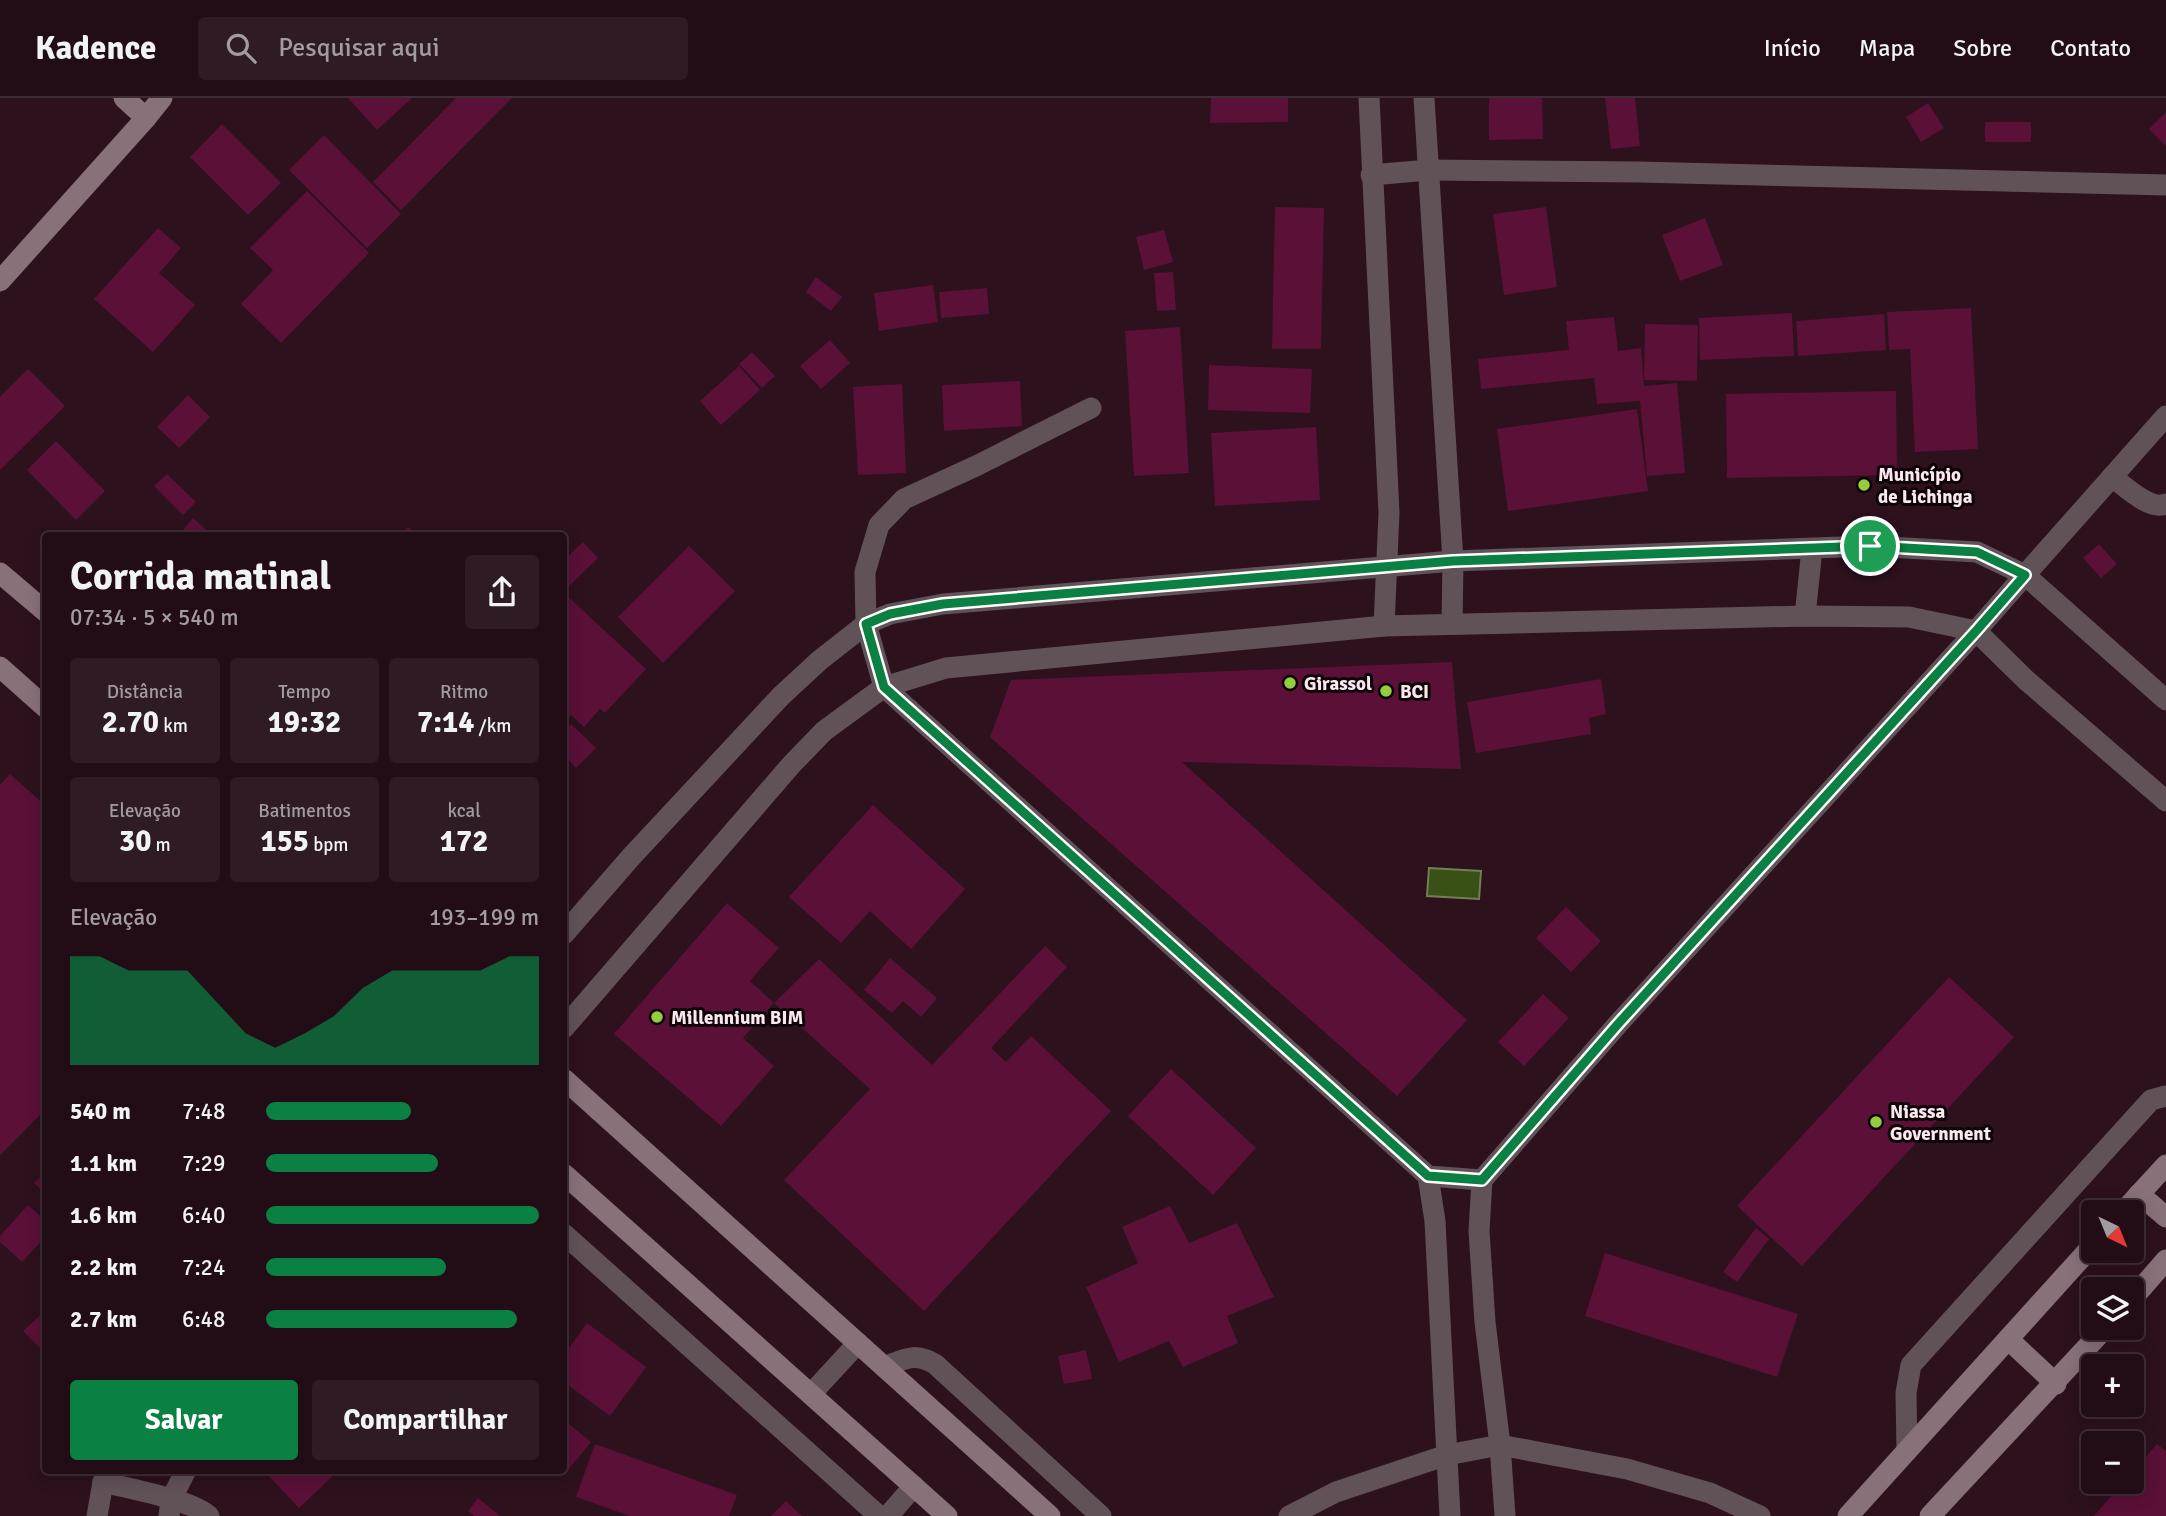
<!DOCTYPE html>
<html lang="pt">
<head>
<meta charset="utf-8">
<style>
  :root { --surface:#220d16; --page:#2e1b23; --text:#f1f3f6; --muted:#a29ca1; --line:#3f2d35; --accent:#0b8043 }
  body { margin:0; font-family:Signika,sans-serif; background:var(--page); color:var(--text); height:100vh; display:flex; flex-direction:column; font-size:26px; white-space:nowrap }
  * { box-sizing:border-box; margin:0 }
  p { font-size:23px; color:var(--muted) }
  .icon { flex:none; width:38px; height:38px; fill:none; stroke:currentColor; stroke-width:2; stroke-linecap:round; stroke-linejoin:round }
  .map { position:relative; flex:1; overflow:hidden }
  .drawer { position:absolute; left:42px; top:434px; width:525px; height:942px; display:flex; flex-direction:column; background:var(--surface); border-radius:7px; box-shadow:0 4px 18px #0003,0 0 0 2px var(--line) }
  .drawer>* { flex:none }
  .needle { width:46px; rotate:137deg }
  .tools { position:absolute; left:2081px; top:1102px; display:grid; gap:14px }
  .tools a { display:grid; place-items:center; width:63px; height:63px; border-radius:7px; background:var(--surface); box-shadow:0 4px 18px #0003,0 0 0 2px var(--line); font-size:35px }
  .pin { position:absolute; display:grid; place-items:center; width:60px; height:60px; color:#fff; margin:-30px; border:4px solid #fff; border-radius:50%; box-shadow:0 2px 7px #0007 }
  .round { display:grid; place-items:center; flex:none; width:74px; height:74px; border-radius:7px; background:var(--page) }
  .summary { display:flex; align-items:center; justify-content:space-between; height:119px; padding:0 28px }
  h1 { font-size:38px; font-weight:700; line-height:52px }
  .metrics { display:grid; grid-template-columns:repeat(3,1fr); gap:10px; height:119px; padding:7px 28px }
  .metrics div { display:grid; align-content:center; border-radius:7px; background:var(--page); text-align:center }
  .metrics b { font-size:30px; font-weight:700 }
  .metrics small { font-size:19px; font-weight:400 }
  .metrics p { font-size:19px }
  .chart { height:196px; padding:14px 28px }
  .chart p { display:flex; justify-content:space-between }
  .chart svg { width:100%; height:126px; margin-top:7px; fill:var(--accent); opacity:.7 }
  .primary-button { display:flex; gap:14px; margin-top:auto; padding:14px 28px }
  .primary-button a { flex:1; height:80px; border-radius:7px; background:var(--accent); color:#fff; font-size:28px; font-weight:700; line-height:80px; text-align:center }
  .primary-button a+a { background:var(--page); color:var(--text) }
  ul { padding:0 28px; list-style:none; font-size:23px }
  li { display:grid; grid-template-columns:112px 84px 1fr; align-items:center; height:52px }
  li i { height:18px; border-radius:9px; background:var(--accent) }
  header { display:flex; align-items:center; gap:42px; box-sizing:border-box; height:98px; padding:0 35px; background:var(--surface); border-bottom:2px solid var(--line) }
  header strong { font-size:33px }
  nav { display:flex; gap:38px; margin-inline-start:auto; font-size:24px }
  .search { width:490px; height:63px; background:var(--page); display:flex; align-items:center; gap:18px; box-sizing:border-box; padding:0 24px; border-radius:7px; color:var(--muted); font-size:26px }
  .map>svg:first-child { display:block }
  .water { fill:#395115; stroke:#737e56; stroke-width:2 }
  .building { fill:#5a1037 }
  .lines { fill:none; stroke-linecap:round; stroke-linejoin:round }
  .lane { stroke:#615258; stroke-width:21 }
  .street { stroke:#615258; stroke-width:21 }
  .secondary { stroke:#89717a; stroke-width:21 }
  .route-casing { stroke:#fff; stroke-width:14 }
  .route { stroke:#0b8043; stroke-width:9 }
  .poi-dot { fill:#94cc3d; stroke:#0d0407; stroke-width:2.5 }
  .labels { text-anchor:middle; stroke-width:6; stroke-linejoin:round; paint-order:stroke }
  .poi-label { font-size:19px; font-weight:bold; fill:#fbe7ee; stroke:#0d0407; text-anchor:start }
</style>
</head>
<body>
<header>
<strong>Kadence</strong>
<div class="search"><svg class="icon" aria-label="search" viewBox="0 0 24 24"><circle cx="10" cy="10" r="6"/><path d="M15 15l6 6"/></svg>Pesquisar aqui</div>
<nav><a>Início</a><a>Mapa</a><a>Sobre</a><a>Contato</a></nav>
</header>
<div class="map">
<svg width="2166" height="1418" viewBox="0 0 2166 1418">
  <rect width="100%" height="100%" fill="#2d111d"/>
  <!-- water -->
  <polygon class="water" points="1429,770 1481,773 1479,801 1427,798"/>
  <!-- building -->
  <g class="building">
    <polygon points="348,0 412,0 377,32"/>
    <polygon points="456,0 512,0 401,112 373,84"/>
    <polygon points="1211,0 1288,0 1288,24 1210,25"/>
    <polygon points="1489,0 1542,0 1543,41 1489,42"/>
    <polygon points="1605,0 1635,0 1640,48 1611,51"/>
    <polygon points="1928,5 1944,30 1921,44 1906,19"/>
    <polygon points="2166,14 2166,48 2149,31"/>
    <rect x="1985" y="24" width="46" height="20"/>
    <polygon points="222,26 281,85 248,117 190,59"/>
    <polygon points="324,37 401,116 367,150 289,72"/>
    <polygon points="307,93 369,155 281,245 241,206 273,172 250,150"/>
    <polygon points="1275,109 1324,110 1321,251 1272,251"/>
    <polygon points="1546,109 1557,189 1504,197 1493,116"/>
    <polygon points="1705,120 1723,167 1680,183 1662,137"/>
    <polygon points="158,130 181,150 159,175 195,207 153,254 94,201"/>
    <polygon points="1164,132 1173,164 1144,172 1136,139"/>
    <polygon points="1173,174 1176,212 1157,213 1154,175"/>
    <polygon points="816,179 842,199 831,213 806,194"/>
    <polygon points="933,187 938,224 879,233 874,195"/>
    <polygon points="987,190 989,216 941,220 939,194"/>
    <polygon points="1971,210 1978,351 1915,354 1910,251 1889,252 1887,214"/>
    <polygon points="1792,215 1794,258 1700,262 1699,220"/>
    <polygon points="1884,216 1886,252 1798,258 1796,223"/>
    <polygon points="1614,219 1618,253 1641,250 1644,288 1677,285 1685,375 1647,378 1640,303 1597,306 1594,280 1481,291 1478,261 1569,252 1566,223"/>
    <polygon points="1645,226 1698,227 1697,283 1644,282"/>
    <polygon points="1180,229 1189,375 1134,378 1125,233"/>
    <polygon points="830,242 850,265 821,291 800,268"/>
    <polygon points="752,254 775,278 762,290 739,266"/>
    <polygon points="1209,267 1312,271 1310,315 1208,312"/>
    <polygon points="739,268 760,292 721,327 700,303"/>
    <polygon points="28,271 65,308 0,372 0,299"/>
    <polygon points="1020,283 1022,328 944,333 942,287"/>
    <polygon points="902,286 906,375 858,377 853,289"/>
    <polygon points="1896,293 1897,377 1727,380 1726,296"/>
    <polygon points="188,297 210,319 179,350 157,329"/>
    <polygon points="1637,311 1648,393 1508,413 1497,331"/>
    <polygon points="1316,329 1320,402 1215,408 1211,335"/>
    <polygon points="56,343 105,393 76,422 27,372"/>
    <polygon points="167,376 196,404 183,417 154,388"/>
    <polygon points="193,420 213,438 178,438"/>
    <polygon points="408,429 418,438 400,438"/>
    <polygon points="583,444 598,460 569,488 564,483 564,462"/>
    <polygon points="2099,446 2117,466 2101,480 2083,460"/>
    <polygon points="689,448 735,493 663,565 618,519"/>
    <polygon points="564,495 646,571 605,615 600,611 584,629 571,617 564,624"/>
    <polygon points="1452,564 1461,671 1182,664 1467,922 1397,998 990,639 1011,582"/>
    <polygon points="1601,581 1606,616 1589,620 1591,636 1476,655 1467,604"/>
    <polygon points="571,626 596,650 576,670 564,657 564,634"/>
    <polygon points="10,676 46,708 46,1011 0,1057 0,687"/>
    <polygon points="873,707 965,791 911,851 870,813 841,845 789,799"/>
    <polygon points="727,805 779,850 750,883 774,905 743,940 774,968 721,1028 614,936"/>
    <polygon points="1566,809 1601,843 1571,874 1536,840"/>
    <polygon points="1045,848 1067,869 991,950 1006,964 1031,938 1111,1013 924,1213 784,1082 870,991 774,905 819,861 932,967"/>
    <polygon points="890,860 937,900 921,919 903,903 892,915 864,892"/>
    <polygon points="1949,879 2014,939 1802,1168 1737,1108"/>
    <polygon points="1543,896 1569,920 1524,968 1498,944"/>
    <polygon points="1171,971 1256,1050 1213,1097 1128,1018"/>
    <polygon points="46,1073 46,1096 34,1085"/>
    <polygon points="28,1107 46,1123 46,1138 22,1164 0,1144 0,1138"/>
    <polygon points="1170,1108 1189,1145 1237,1125 1274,1199 1227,1218 1238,1245 1183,1269 1169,1243 1119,1264 1086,1189 1138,1165 1122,1129"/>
    <polygon points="1756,1130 1769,1141 1737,1184 1723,1174"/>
    <polygon points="1605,1155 1798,1216 1777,1279 1585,1218"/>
    <polygon points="46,1212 46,1256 23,1233"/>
    <polygon points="587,1225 646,1269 610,1318 564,1284 564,1257"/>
    <polygon points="1086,1252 1092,1281 1064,1286 1058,1258"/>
    <polygon points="564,1322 591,1344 568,1372 564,1369"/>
    <polygon points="595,1346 737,1397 729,1418 630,1418 576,1399"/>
    <polygon points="2157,1346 2166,1353 2166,1418 2094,1418 2123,1384 2132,1384 2132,1375"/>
    <polygon points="263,1372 339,1372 299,1410"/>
    <polygon points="478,1400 500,1418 474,1418 468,1413"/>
    <polygon points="786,1403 802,1418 771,1418"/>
  </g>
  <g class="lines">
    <!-- lane -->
    <g class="lane">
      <polyline points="1429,72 1639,74 2166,87"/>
      <path d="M2112,379C2125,388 2149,413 2166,406"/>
      <polyline points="2025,477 2166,318"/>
      <polyline points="866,526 865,474 879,427 904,401 978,367 1091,310"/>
      <polyline points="1500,1347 1627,1371 1710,1395 1760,1418"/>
      <polyline points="1907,1353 1906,1295 1911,1267 2151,1002 2166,998"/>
      <path d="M103,1384C130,1391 189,1401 209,1418"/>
      <polyline points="1289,1418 1336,1394 1447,1357"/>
    </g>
    <!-- street -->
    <g class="street">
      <polyline points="1369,0 1389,415 1384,528"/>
      <polyline points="1424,0 1453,463 1452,525"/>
      <polyline points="1371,77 1429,72"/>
      <polyline points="1805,518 1812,451"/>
      <polyline points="866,526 884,589 1428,1078 1482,1082"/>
      <polyline points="564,836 631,759 781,598 820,562 866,526 890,516 943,506 1453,463 1870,448 1977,454 2025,477 2166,602"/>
      <polyline points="564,930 792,666 824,633 884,589 946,570 1384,528 1805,518 1909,519 1976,533 2026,582 2166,703"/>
      <polyline points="1428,1078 1435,1123 1450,1418"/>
      <polyline points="564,1136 879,1418"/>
      <path d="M884,1269C905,1261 914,1254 935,1266L1101,1418"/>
      <polyline points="811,1296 858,1245"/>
      <polyline points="1447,1357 1500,1347"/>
      <polyline points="97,1418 103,1384 109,1372"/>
      <polyline points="169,1418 171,1402 186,1372"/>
      <polyline points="888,1418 914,1388"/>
      <polyline points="1505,1418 1500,1347 1485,1224 1479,1133 1482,1082 1618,926 1976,533 2025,477"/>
    </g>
    <!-- secondary -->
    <g class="secondary">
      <polyline points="124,0 146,20"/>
      <polyline points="0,183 146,20 162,0"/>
      <polyline points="0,475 46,514"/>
      <polyline points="0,569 46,610"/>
      <polyline points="564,981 1050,1418"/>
      <polyline points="564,1076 947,1418"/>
      <polyline points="2139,1096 2166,1119"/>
      <polyline points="2122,1115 2166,1067"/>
      <polyline points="2132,1201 2166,1162"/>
      <polyline points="2008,1241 2056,1286"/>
      <polyline points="1848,1418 2093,1147"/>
      <polyline points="1930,1418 2105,1230"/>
    </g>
  </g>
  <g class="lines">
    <!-- route casing -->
    <g class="route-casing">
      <polygon id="route" points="1870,448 1977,454 2025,477 1976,533 1618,926 1482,1082 1428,1078 884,589 866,526 890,516 943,506 1453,463"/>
    </g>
    <!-- route -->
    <use href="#route" class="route"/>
  </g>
  <!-- markers -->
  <g class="poi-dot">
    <circle cx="1864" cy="387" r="7"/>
    <circle cx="1290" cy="585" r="7"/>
    <circle cx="1386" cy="593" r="7"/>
    <circle cx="657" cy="919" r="7"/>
    <circle cx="1876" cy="1024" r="7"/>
  </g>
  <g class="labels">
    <!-- poi labels -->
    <g class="poi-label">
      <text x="1878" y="383">Município<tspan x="1878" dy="22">de Lichinga</tspan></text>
      <text x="1304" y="592">Girassol</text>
      <text x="1400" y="600">BCI</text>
      <text x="671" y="926">Millennium BIM</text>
      <text x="1890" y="1020">Niassa<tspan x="1890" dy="22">Government</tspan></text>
    </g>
  </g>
</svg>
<div class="tools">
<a><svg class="needle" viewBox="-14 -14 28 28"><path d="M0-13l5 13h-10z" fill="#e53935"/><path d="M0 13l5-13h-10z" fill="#a29ca1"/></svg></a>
<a><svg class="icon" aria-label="layers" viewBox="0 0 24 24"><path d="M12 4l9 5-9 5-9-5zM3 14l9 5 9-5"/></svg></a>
<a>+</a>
<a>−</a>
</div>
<div class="pin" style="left:1870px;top:448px;background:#1e9e55"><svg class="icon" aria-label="arrive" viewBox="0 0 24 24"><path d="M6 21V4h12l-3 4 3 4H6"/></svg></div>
<section class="drawer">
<div class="summary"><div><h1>Corrida matinal</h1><p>07:34 · 5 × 540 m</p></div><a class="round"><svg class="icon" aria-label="share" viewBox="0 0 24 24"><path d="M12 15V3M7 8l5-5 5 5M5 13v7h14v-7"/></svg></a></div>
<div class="metrics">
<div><p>Distância</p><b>2.70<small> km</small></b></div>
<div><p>Tempo</p><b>19:32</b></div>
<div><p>Ritmo</p><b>7:14<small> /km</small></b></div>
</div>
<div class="metrics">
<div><p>Elevação</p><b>30<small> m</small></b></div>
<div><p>Batimentos</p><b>155<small> bpm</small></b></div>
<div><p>kcal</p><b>172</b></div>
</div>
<div class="chart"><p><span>Elevação</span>193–199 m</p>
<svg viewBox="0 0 160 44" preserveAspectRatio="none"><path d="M0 44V6L10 6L20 11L30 11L40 11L50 22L60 33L70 38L80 33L90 27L100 17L110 11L120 11L130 11L140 11L150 6L160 6V44z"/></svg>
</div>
<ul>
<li><b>540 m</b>7:48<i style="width:53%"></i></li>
<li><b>1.1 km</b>7:29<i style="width:63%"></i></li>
<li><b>1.6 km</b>6:40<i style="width:100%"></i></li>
<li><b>2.2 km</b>7:24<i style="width:66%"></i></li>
<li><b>2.7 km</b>6:48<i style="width:92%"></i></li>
</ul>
<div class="primary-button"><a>Salvar</a><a>Compartilhar</a></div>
</section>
</div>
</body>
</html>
